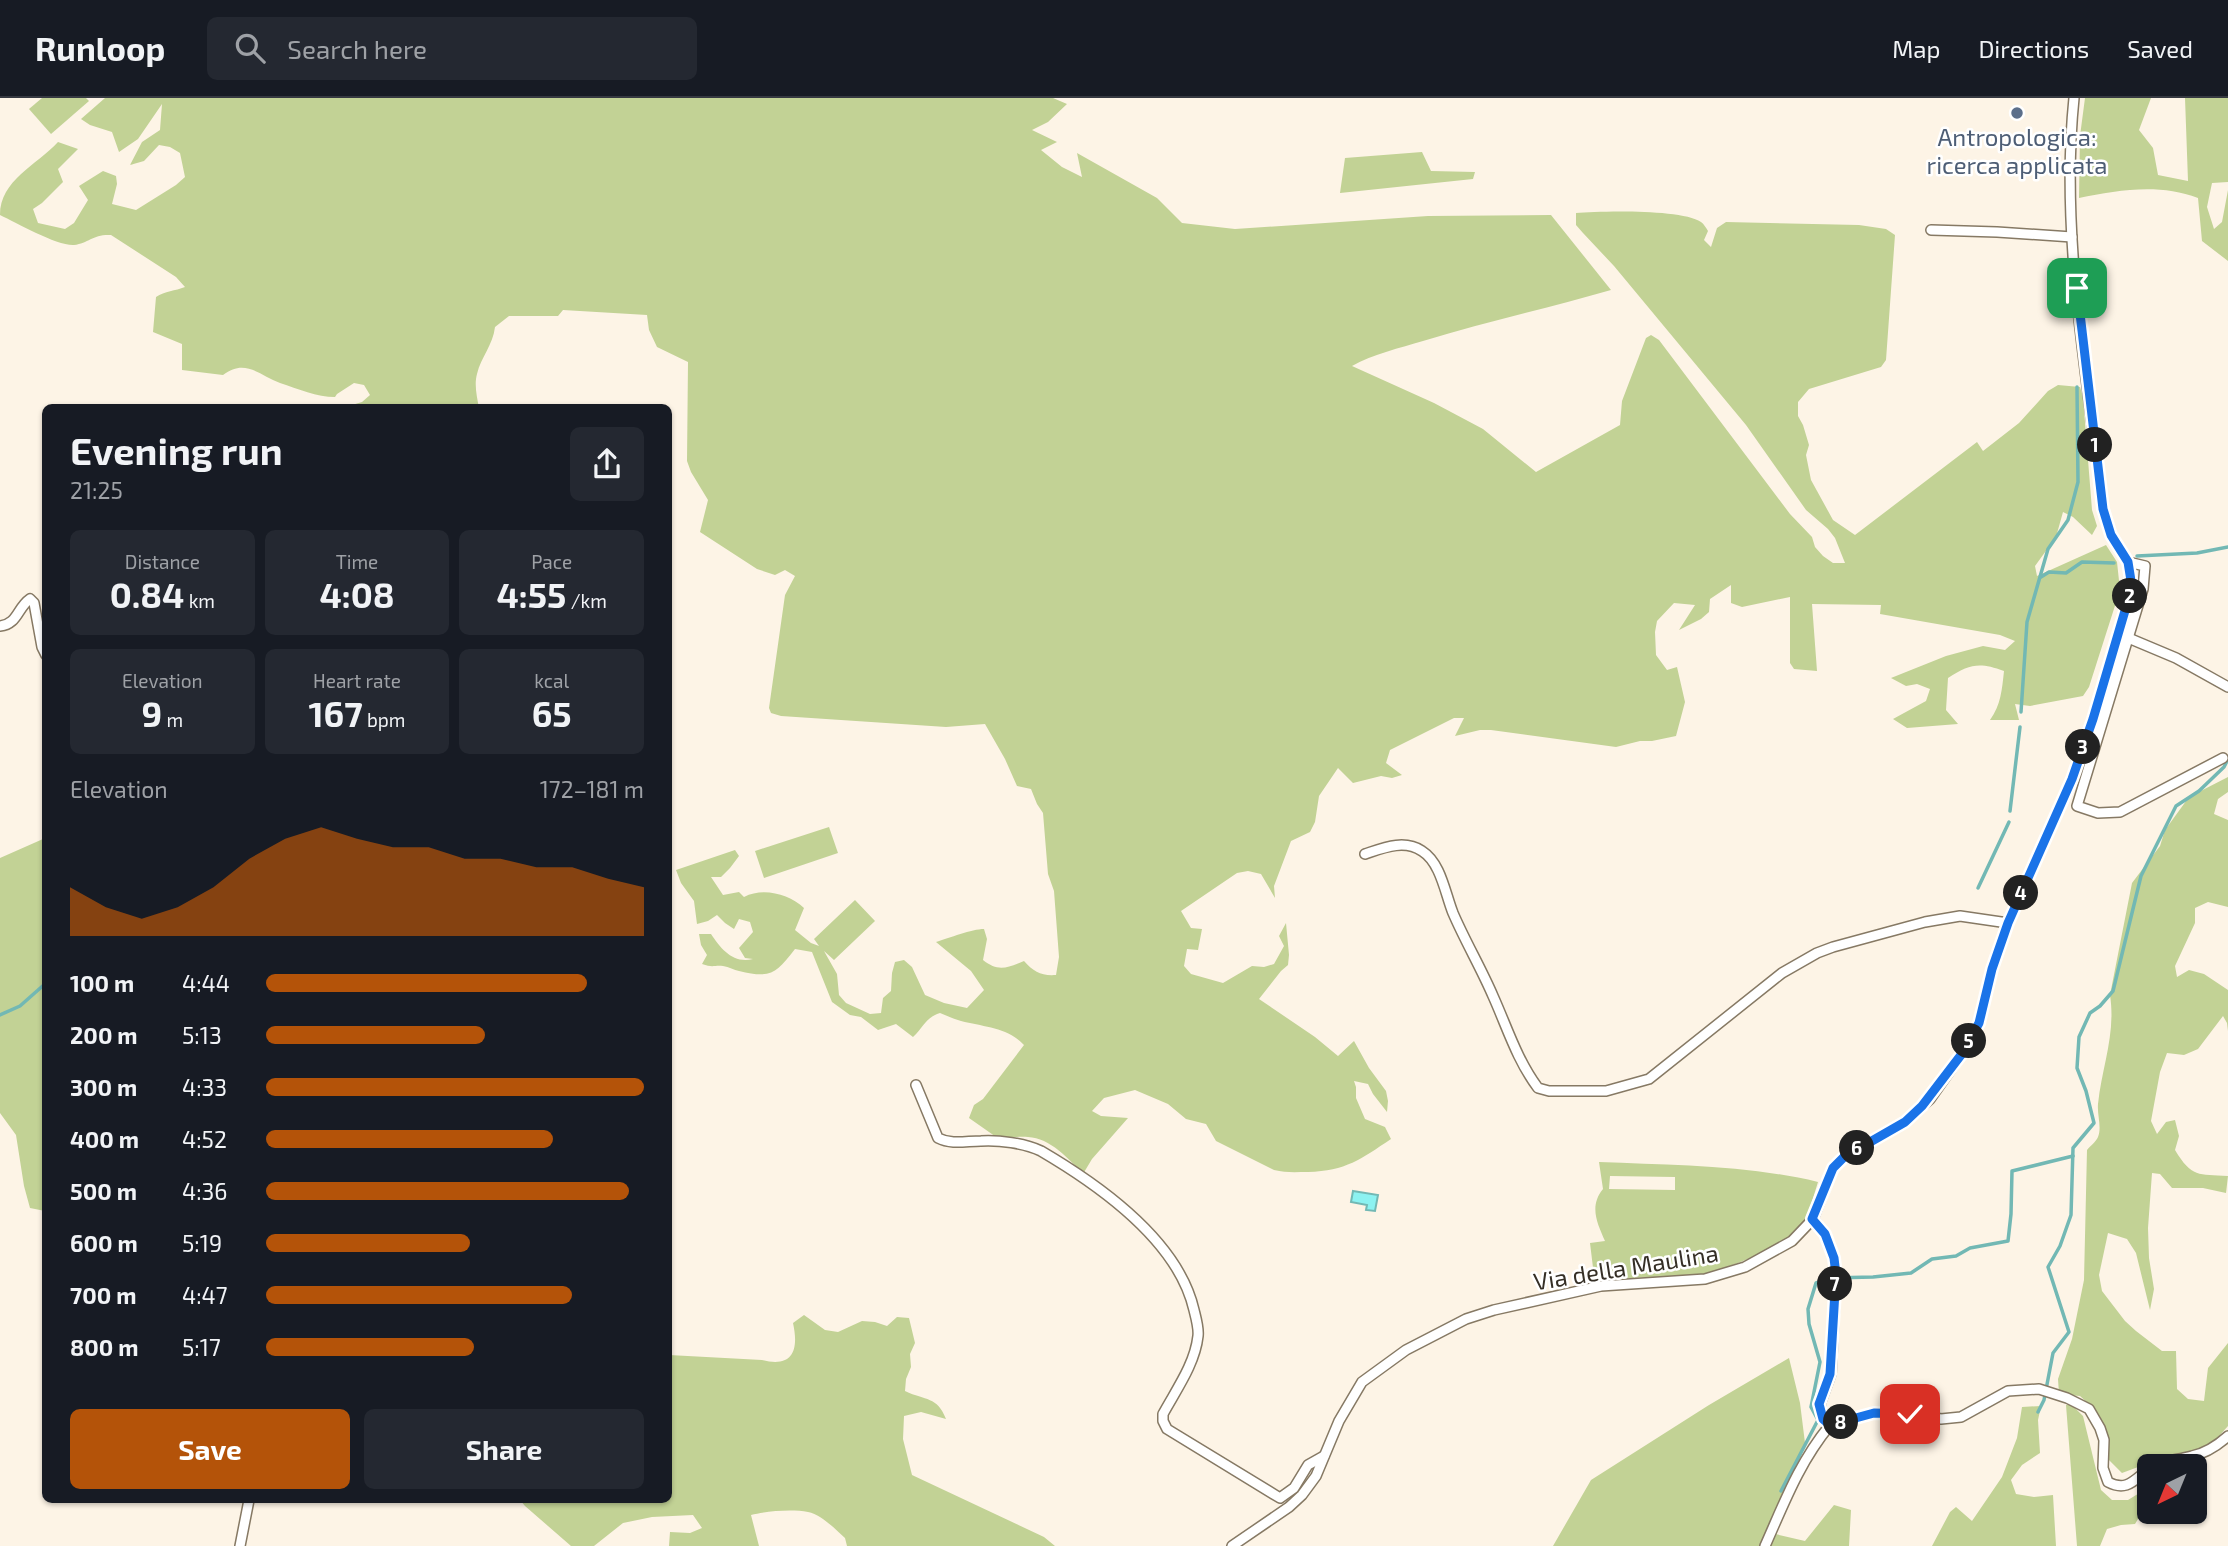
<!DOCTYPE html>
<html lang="en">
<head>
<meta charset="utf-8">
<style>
  :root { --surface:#171b24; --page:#242831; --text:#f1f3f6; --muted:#9ea1a6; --line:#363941; --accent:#b45309 }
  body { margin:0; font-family:"Exo 2",sans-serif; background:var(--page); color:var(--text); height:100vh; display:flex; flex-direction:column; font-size:26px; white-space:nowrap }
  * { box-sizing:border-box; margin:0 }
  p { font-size:23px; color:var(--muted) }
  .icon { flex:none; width:38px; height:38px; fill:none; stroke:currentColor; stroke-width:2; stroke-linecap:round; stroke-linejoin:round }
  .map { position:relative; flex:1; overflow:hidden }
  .panel { position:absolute; left:42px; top:306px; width:630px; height:1099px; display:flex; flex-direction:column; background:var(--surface); border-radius:10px; box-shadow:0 2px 5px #0004 }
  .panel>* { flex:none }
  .needle { width:46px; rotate:223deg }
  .controls { position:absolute; left:2137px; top:1356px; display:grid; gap:14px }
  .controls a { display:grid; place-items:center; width:70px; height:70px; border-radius:10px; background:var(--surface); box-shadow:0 2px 5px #0004; font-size:35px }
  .pin { position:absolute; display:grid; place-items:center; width:60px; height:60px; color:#fff; margin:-30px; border-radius:14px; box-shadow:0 4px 10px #0006 }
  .km { position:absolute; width:35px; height:35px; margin:-18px; border-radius:50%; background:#222; color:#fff; font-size:19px; line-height:35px; text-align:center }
  .round { display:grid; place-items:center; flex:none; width:74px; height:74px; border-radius:10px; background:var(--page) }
  .summary { display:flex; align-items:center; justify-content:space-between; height:119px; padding:0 28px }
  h1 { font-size:38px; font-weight:700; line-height:52px }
  .stats { display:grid; grid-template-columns:repeat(3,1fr); gap:10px; height:119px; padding:7px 28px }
  .stats div { display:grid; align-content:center; border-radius:10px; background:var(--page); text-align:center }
  .stats b { font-size:35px; font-weight:700 }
  .stats small { font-size:19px; font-weight:400 }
  .stats p { font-size:19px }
  .chart { height:196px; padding:14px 28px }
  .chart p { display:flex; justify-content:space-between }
  .chart svg { width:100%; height:126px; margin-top:7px; fill:var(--accent); opacity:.7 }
  .action { display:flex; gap:14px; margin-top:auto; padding:14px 28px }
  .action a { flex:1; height:80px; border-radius:10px; background:var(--accent); color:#fff; font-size:28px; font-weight:700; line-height:80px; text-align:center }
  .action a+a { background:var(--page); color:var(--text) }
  ul { padding:0 28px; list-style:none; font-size:23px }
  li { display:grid; grid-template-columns:112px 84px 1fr; align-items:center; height:52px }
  li i { height:18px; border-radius:9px; background:var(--accent) }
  header { display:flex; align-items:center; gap:42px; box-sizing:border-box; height:98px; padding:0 35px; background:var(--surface); border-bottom:2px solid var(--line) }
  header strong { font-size:33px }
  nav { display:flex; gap:38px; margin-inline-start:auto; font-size:24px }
  .search { width:490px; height:63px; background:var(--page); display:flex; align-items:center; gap:18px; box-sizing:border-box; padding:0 24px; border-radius:10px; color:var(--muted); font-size:26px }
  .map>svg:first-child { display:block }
  .green { fill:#c2d295; fill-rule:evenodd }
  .water { fill:#8cf2f1; stroke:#72b8b4; stroke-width:2 }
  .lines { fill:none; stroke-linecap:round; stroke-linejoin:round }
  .stream { stroke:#72b8b4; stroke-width:3.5 }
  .minor-casing { stroke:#867964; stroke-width:12 }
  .minor { stroke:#fff; stroke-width:9 }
  .route-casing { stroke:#fff; stroke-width:14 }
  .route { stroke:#1a73e8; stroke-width:9 }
  .service-dot { fill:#5c6f8a; stroke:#fff; stroke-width:2.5 }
  .labels { text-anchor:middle; stroke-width:5; stroke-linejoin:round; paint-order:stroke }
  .service-label { font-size:24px; fill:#4e5e75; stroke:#fff }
  .street-label { font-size:24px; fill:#352f26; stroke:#fff }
</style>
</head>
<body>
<header>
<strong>Runloop</strong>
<div class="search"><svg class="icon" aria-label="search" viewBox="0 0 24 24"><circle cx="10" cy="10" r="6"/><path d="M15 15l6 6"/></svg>Search here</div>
<nav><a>Map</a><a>Directions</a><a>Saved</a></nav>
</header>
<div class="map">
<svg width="2228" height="1448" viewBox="0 0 2228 1448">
  <rect width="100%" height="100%" fill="#fdf4e6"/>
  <!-- green -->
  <g class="green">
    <polygon points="42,0 86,0 89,3 51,36 29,11"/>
    <path d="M105,0H1053L1067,6L1048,24L1032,32L1057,44L1041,52L1062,69L1082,79L1077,55L1157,100L1182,125L1235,131L1428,118L1551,117L1611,192C1549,210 1485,224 1423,243C1400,250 1373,256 1352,268L1434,305L1483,331L1536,374L1620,327L1622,303L1646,240L1651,237L1659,242L1790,416L1812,439L1815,449L1823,458L1833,465H1845L1835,440L1828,431L1806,412L1746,327L1614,168L1583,135L1576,127V115C1601,113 1682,111 1701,124C1704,126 1706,130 1708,133L1704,142L1711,149L1717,130L1726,124L1859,127L1886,131L1895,137L1886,262L1881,269L1809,291L1798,304V318L1803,327L1809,347L1806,357L1811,382L1833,422L1855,437L1977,344L1983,353L2019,325L2048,293L2058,287L2080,289L2083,299L2092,412L2097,428L2092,437L2073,419L2063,414L2056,439L2035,468L2037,478L2106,447L2117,464L2120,492L2089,589L2083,598L2030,608L2015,606L2019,622H1990C2001,607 2002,591 2004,573C1979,564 1970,566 1948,580L1946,612L1958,626L1907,630L1893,621L1926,603L1930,591L1917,586L1906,588L1891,580L1946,558L1983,548L2005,552L2015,543L2000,537L1880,516L1881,507L1812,506L1817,573L1794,571L1790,565V499L1742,509L1731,505V487L1710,501L1709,514L1701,521L1679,532L1695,507L1674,505L1657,523L1655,534L1656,557L1667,572L1677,569L1685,604L1676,638L1652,643H1640L1616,649L1491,632H1480L1455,638L1464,620H1454L1390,652L1386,665L1402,677L1392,680L1381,678L1353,685L1338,670L1319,698L1315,724L1310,734L1291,743L1274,788L1275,800L1261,776L1248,773L1237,775L1181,813L1191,830L1202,831L1198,852L1187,851L1184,868L1191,876L1223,885L1252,868L1264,869L1274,866L1284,848L1279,838L1286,825L1289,857L1288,867L1281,873L1259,901L1315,939L1338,958L1354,943L1369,970L1386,993L1388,1003L1387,1014L1373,996L1368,986L1354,983L1356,989V1000L1365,1021L1385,1029L1391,1041C1361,1061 1346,1073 1308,1074C1296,1074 1286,1075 1274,1072L1216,1043L1206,1026L1186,1021L1168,1006L1135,992L1104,1000L1092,1013L1101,1018L1128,1020L1092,1061L1083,1076C1069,1061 1050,1040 1028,1039C1019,1038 1008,1040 999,1041L969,1020L974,1007L983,1001L1024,947C1007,929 984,929 961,923C954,921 947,918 940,915C925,920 924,929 913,939L896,926L878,932L861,919L850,917L832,904L812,854L795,851C776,875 772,881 739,873C734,872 729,869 723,868C714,867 713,870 702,866L707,857L701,847L699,836H711C721,851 733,866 753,861L745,860L739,850L753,834L750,824L739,821L734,831L725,825L717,817L708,823L697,826L694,803L681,785L676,772L735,752L739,758L730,770L721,779H711L723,797L739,794L744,799C763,789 789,796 804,810L795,832L811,845L819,848L814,841L855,802L875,823L834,862L824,853L837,876L839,897L846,905L870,916L881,915L883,900L891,893L892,875L895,864L904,862L912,869L925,897L944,905L967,910L984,892L971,873L936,844C949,840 972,831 984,831L987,841L983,862C998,874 1007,870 1024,863C1034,874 1041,878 1056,877L1059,859L1054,793L1048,776L1043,715L1037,706L1031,691L1017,688L1005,661L985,626L946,629L781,618L771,615L769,610L785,497L795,478L785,472L775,477L757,471L700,434L708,402L691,374L687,363L688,264L657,249L649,232L647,217L563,212L558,218H509L495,229C493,247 481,259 477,276C474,287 477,299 479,310H353L352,307L362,304L370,297L364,287L354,285L337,296L335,299C317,299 298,291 280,285C259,277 245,260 223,277L182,272V246L153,234L156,199C165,193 175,193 185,189L176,179L111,137C93,136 89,145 74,147C57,148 17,125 0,117C0,82 37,67 58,44L78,51L58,71L63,84L42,105L33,111L38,125L65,131L74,125L88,102L79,88L103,73L116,78L117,86L112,106L136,112L176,87L185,79L180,55L170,49L159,47L144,63L130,67L142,44L160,32L162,6L138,41L119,54L112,34L90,27L81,21Z"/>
    <path d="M2085,0H2151L2139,32L2153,50L2158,77L2188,83L2185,0H2228V84L2212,85L2207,109L2214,131L2222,124L2228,92V163L2202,143L2198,100C2159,85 2118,92 2079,100L2080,38Z"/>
    <polygon points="1422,54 1431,73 1475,74 1473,81 1340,95 1345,60"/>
    <path d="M2228,679V694L2218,701L2214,716L2228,722V809L2208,804L2195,810V825L2175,868L2177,879L2189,872L2204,876L2228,892V933L2227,925L2223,918L2198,951L2184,957L2167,955L2160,974L2151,1023L2157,1036L2166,1024L2175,1022L2179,1038L2175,1052C2192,1080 2198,1076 2228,1078L2226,1095L2203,1090H2172L2160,1076L2152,1075L2148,1130L2149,1160L2154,1191L2150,1212L2136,1155L2127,1141L2108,1135L2099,1177L2102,1193L2125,1223L2136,1233L2162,1253H2176L2177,1291L2188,1301L2204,1303L2208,1270L2228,1245V1328L2210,1348L2193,1355L2165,1359L2122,1375L2107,1360V1335L2091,1308L2080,1298L2059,1296L2058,1281L2072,1241L2084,1182L2087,1052C2090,1048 2096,1044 2098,1039C2102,1029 2097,1017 2098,1006C2102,968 2116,936 2110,897L2132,785L2160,748L2165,732L2189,699Z"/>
    <polygon points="829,729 838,755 764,780 755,753"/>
    <polygon points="43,741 46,743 45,1113 30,1110 24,1088 16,1037 0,1015 0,760"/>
    <path d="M1599,1064C1671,1067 1748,1067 1818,1084C1812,1103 1807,1124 1793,1138C1776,1152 1714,1176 1692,1178C1660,1180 1627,1177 1595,1186L1590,1145L1605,1143C1597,1125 1589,1108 1603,1091ZM1610,1078L1675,1079V1092L1609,1091Z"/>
    <path d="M804,1217L825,1232L838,1234L862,1223L875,1224L887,1228L897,1219L909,1220L915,1245L910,1256L911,1269L906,1281L905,1293C926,1303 937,1298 946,1321L921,1314L904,1318L903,1341L912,1377L1044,1439L1055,1448H847L845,1440C835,1431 822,1417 808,1414C792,1411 767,1413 751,1417L759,1448H669L670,1434L690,1435L702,1430L693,1417L652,1419L623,1425L594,1448H571L525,1408L520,1402H668L669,1257L762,1262C793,1270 799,1252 793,1225Z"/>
    <polygon points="1789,1260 1800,1305 1805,1345 1771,1435 1805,1443 1834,1407 1851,1412 1849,1448 1553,1448 1591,1382 1709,1307"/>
    <polygon points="2066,1307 2072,1307 2083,1318 2101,1392 2112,1402 2128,1402 2141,1394 2146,1396 2144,1411 2135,1426 2121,1427 2107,1431 2100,1448 2077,1448"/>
    <polygon points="2041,1308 2038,1322 2040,1355 2022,1367 2011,1382 2016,1396 2034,1399 2053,1397 2056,1448 1932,1448 1950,1414 1956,1409 1972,1423 2002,1379 2017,1340 2022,1309"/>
  </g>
  <!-- water -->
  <polygon class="water" points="1353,1093 1378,1097 1375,1113 1366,1112 1367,1107 1351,1104"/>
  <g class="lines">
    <!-- stream -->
    <g class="stream">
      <polyline points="2137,458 2197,455 2228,449"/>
      <polyline points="2041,479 2049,474 2066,475 2082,464 2114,465"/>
      <polyline points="2021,614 2027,524 2048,451 2068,422 2078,384 2077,289"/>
      <polyline points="2010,713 2020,629"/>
      <polyline points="1978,790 2009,724"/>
      <polyline points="0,917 20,908 46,885"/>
      <polyline points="2038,1314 2044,1302 2053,1255 2069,1234 2048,1169 2060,1148 2071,1117 2073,1050 2094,1025 2086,993 2077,970 2079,939 2090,915 2100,908 2113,893 2141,778 2176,708 2199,693 2224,669 2228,661"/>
      <polyline points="1781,1393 1818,1322 1811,1309 1820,1264 1809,1226 1808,1211 1816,1185 1830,1180 1873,1179 1911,1175 1932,1161 1956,1158 1970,1150 2008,1143 2011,1116 2012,1073 2073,1058"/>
    </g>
    <!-- minor casing -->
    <g class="minor-casing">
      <g id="minor">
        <polyline points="1931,132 1997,134 2072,139"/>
        <polyline points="2128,464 2145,468 2143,491 2077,708 2098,715 2120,714 2223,660"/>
        <path d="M0,528C18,526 17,510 30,501L34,505L42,549L46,557"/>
        <polyline points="2126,539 2176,560 2228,589"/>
        <path d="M1365,756C1383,750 1404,741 1422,753C1441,765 1445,795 1453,815C1465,843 1481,870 1493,898C1507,929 1517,962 1538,990L1549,993H1606L1649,981L1782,875L1817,855L1833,849L1925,824L1960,818L2008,825"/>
        <path d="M916,987L938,1040C952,1047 966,1043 981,1043C999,1042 1024,1045 1041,1053C1099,1087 1178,1142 1194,1212C1196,1220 1199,1230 1198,1238C1195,1266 1176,1292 1163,1316V1323L1167,1331L1280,1400L1294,1390L1308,1367L1324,1358"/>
        <path d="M1813,1121L1825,1136L1834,1160L1836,1177L1831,1276L1820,1306L1823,1321L1830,1327L1874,1315L1910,1316L1941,1321L1961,1319L2008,1293L2039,1291L2067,1300L2089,1311L2100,1330L2104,1342L2103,1370L2108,1384C2127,1394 2134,1382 2149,1371"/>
        <path d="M2152,1368C2166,1362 2178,1362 2192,1358C2206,1355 2218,1347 2228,1338"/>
        <polyline points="240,1448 249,1402"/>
        <path d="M1232,1448L1289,1409L1302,1397L1316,1378L1339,1323L1362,1284L1406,1252L1466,1221L1494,1212L1601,1188L1705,1181L1745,1169L1792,1143L1813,1121L1833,1070L1844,1059L1905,1024L1930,1001L1961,957L1979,925L1992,871L2008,825L2072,681L2093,621L2132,489L2128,464L2111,437L2103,411C2087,275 2060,137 2074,0"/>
        <path d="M1765,1448C1785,1403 1799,1365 1830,1327"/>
      </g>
    </g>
    <!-- minor -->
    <use href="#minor" class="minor"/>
  </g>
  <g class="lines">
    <!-- route casing -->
    <g class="route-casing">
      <polyline id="route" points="1910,1316 1874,1315 1830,1327 1823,1321 1819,1306 1830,1276 1836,1177 1834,1160 1825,1136 1812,1121 1833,1070 1844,1059 1905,1024 1922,1008 1961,957 1979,925 1992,871 2008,825 2072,681 2093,621 2132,489 2128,464 2111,437 2103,411 2077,190"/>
    </g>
    <!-- route -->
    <use href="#route" class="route"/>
  </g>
  <!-- markers -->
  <circle class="service-dot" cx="2017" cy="15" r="7"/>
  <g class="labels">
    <!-- service labels -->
    <g class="service-label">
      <text x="2017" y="48">Antropologica:<tspan x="2017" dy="28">ricerca applicata</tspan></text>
    </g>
    <!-- street labels -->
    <g class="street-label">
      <text transform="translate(1626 1170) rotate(-9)" y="8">Via della Maulina</text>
    </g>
  </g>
</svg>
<div class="controls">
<a><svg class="needle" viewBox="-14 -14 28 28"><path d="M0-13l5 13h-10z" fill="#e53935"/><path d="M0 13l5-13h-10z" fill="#9ea1a6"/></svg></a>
</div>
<div class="pin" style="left:2077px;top:190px;background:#1e9e55"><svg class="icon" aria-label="arrive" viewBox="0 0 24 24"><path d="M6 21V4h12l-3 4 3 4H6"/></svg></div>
<div class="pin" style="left:1910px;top:1316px;background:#d93025"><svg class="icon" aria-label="check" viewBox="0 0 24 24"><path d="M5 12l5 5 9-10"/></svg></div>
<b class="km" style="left:2095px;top:347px">1</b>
<b class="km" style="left:2130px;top:498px">2</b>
<b class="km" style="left:2083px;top:649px">3</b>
<b class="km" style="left:2021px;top:795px">4</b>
<b class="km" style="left:1969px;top:943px">5</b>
<b class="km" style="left:1857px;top:1050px">6</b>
<b class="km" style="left:1835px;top:1186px">7</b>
<b class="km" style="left:1841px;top:1324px">8</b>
<section class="panel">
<div class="summary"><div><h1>Evening run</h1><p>21:25</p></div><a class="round"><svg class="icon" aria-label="share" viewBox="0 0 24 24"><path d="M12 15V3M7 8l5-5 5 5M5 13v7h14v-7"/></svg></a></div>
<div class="stats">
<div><p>Distance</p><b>0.84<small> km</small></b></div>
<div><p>Time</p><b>4:08</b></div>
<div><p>Pace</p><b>4:55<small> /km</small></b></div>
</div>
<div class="stats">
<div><p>Elevation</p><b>9<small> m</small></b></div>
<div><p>Heart rate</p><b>167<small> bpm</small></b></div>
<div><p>kcal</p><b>65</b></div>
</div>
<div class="chart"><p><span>Elevation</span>172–181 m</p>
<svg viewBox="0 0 160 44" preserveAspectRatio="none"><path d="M0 44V27L10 34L20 38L30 34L40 27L50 17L60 10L70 6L80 10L90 13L100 13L110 17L120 17L130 20L140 20L150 24L160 27V44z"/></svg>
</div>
<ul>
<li><b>100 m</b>4:44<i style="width:85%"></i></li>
<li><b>200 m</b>5:13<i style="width:58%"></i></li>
<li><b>300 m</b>4:33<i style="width:100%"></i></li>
<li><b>400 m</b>4:52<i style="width:76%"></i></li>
<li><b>500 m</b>4:36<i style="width:96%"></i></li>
<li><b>600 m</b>5:19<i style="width:54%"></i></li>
<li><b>700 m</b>4:47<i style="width:81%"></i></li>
<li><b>800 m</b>5:17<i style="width:55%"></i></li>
</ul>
<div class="action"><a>Save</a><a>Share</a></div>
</section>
</div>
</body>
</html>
